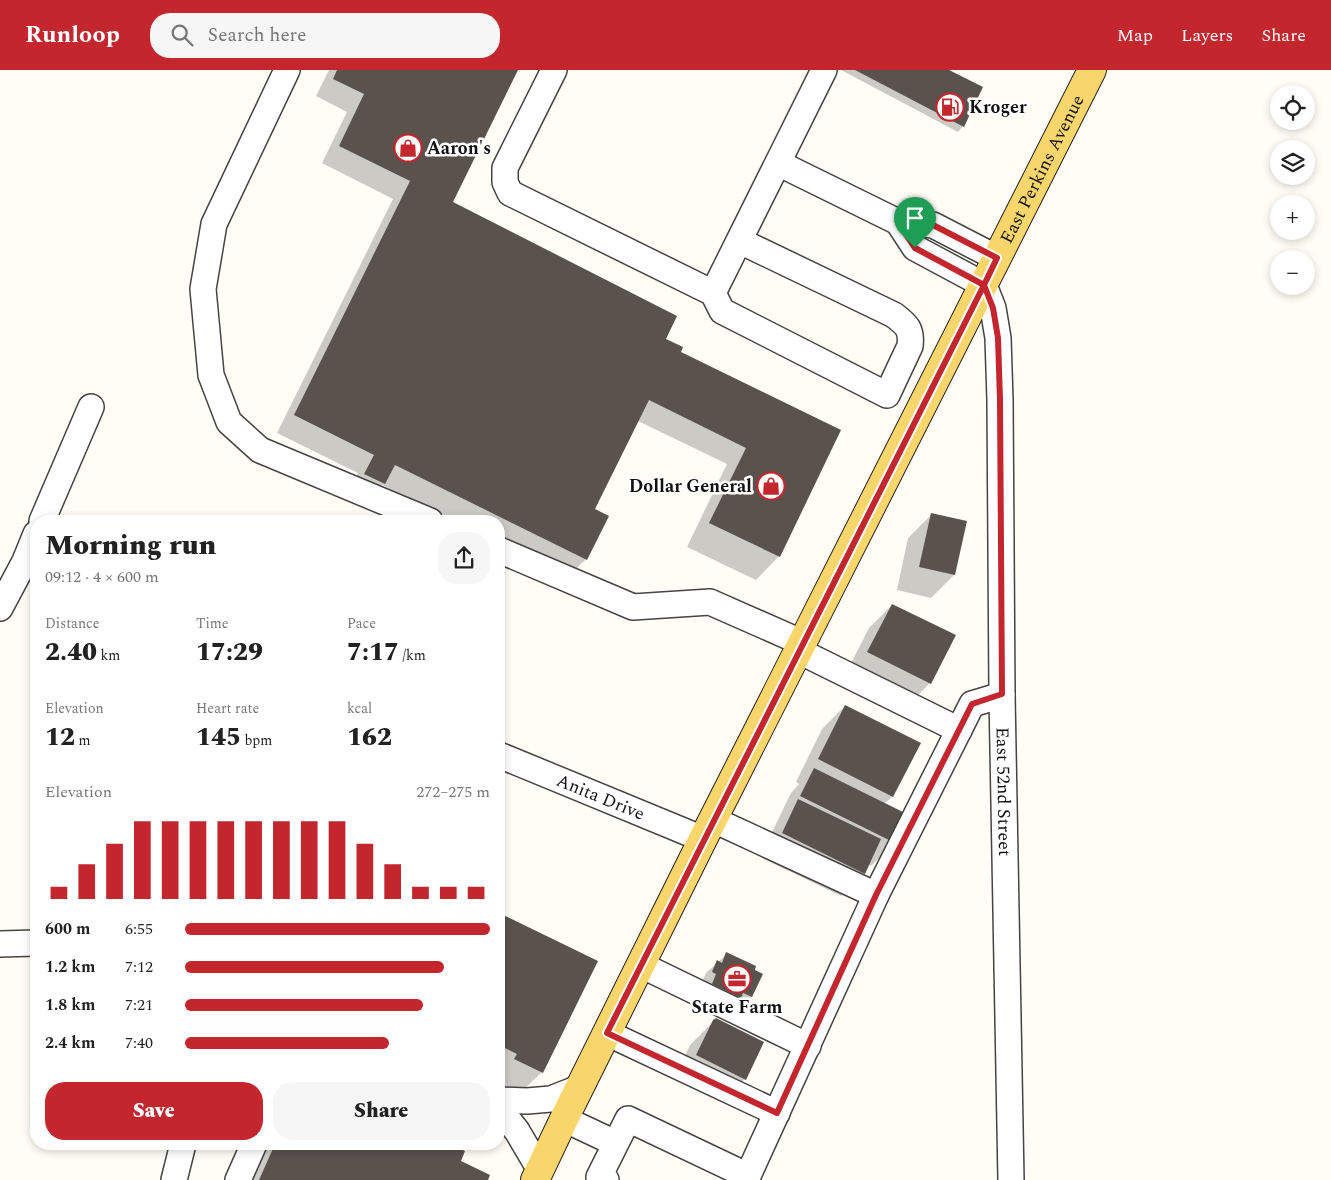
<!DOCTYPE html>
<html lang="en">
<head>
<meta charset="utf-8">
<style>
  :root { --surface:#fff; --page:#f6f6f6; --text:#222; --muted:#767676; --accent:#c4262e }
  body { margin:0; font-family:Spectral,serif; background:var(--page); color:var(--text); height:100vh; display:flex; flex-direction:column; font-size:19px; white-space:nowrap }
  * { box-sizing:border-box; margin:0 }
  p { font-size:16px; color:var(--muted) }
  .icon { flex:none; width:28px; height:28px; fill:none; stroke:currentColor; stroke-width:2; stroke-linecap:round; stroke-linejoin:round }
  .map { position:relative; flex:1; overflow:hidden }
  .details { position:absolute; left:30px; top:445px; width:475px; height:635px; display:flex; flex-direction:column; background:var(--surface); border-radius:20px; box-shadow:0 2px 8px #0003 }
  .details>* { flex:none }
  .fabs { position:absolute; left:1270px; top:15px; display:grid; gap:10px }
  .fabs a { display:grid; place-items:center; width:45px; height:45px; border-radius:50%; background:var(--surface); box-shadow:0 2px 8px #0003; font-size:25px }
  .pin { position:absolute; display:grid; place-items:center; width:42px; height:42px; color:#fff; margin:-51px -21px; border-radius:50% 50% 50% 0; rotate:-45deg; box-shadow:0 0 5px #0007 }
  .pin .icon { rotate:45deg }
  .round { display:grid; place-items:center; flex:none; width:52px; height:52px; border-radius:20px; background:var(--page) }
  .summary { display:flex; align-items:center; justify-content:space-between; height:85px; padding:0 15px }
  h1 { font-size:28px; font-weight:800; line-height:38px }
  .metrics { display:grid; grid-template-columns:repeat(3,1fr); gap:8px; height:85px; padding:5px 15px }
  .metrics div { display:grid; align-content:center }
  .metrics b { font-size:25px; font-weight:800 }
  .metrics small { font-size:14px; font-weight:400 }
  .metrics p { font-size:14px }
  .chart { height:140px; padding:10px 15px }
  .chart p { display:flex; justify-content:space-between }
  .chart svg { width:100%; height:90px; margin-top:5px; stroke:var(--accent); stroke-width:6 }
  .button { display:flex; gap:10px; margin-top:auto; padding:10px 15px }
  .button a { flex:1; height:58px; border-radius:20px; background:var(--accent); color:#fff; font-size:20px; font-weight:800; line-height:58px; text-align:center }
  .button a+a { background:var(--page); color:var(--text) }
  ul { padding:0 15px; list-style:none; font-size:16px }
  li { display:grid; grid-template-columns:80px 60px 1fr; align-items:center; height:38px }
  li i { height:12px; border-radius:6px; background:var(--accent) }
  header { display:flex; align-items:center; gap:30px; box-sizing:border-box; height:70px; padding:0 25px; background:var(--accent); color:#fff }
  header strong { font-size:24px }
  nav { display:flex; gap:28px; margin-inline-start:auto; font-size:18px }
  .search { width:350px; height:45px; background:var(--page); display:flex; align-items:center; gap:12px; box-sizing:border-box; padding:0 18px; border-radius:20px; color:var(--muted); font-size:19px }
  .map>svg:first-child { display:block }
  .shadow { fill:#0003 }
  .building { fill:#5a524d }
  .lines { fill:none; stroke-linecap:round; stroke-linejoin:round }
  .minor-casing { stroke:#444; stroke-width:28 }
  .major-casing { stroke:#222; stroke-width:30 }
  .minor { stroke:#fff; stroke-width:25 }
  .major { stroke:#f9d66b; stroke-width:28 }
  .route-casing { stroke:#fff; stroke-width:10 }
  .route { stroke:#c4262e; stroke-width:6 }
  .labels { text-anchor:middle; stroke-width:5; stroke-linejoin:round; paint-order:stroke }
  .poi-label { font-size:18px; font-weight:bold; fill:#111; stroke:#fff; text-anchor:start }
  .street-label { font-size:18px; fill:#111; stroke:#fff }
</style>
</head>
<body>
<header>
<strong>Runloop</strong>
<div class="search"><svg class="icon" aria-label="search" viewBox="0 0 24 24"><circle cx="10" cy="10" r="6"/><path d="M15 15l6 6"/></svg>Search here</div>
<nav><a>Map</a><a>Layers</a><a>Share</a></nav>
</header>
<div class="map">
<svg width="1331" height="1110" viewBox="0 0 1331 1110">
  <rect width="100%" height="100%" fill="#fffdf5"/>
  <!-- shadow -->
  <g class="shadow">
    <polygon points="329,0 516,0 451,132 664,270 679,283 840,360 779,486 756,510 687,477 727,394 638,351 593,440 586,489 569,506 499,472 499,451 457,451 382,415 367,431 348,422 358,403 277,363 393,129 322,93 347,42 316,26"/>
    <polygon points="841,0 947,0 963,56 958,62"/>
    <polygon points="932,444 966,452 954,505 931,528 897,520 908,468"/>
    <polygon points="892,535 930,613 907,636 845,605 869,558"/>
    <polygon points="845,636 919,674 892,727 884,734 894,773 871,796 868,794 864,803 841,826 760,787 791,723 799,714 796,712 822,659"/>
    <polygon points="500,844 596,892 542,1002 518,1025 499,1016"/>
    <polygon points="727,884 751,926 739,938 701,914 706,903"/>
    <polygon points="714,951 745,1009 722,1032 674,1009 690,975"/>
    <polygon points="263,1074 448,1074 459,1092 487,1110 247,1110"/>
  </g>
  <!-- building -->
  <g class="building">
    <polygon points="337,0 518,0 453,132 677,246 666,269 683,277 681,282 841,360 780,487 709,453 746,378 649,330 595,439 609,446 587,490 395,395 385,414 364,404 374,385 294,345 410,111 339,76 364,24 333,9"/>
    <polygon points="855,0 949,0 983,17 964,57"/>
    <polygon points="931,443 967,451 955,505 919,497"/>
    <polygon points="892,534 956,565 931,614 867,582"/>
    <polygon points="845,635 921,673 893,727 818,689"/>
    <polygon points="814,698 909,745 895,773 800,726"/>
    <polygon points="798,729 881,769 865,804 782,763"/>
    <polygon points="499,843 598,891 543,1003 514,989 517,984 499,975"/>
    <polygon points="726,882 756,896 755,900 763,904 752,927 743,923 741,928 712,914 716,904 712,902 717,890 722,893"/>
    <polygon points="716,948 764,972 746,1010 696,985 713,950"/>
    <polygon points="275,1074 449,1074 465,1081 461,1091 490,1105 488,1110 259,1110"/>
  </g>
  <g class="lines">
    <!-- minor casing -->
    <g class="minor-casing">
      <g id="minor">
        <polyline points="287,0 214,154 203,219 211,305 229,352 260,380 430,451"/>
        <path d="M554,0L505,98V112L510,123L713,223L722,241L887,325L910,276C912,259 907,255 894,245L740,171"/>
        <polyline points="778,93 898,152 933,155 997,188"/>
        <path id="s1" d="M898,152L915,178L984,215L993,238L998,268L1000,330L1002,625L1011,1110"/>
        <polyline points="713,223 824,0"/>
        <polyline points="42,451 91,337"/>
        <polyline points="499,480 633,537 710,532 803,573"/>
        <polyline points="0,538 25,491 36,464"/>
        <polyline points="799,581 959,660"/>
        <path id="s2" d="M499,685L703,769"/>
        <polyline points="714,750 876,825 972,634 1002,625"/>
        <polyline points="0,874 36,873"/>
        <polyline points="641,895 808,976"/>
        <polyline points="607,963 777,1043"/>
        <polyline points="499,1030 527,1031 551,1029 579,1018"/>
        <polyline points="499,1038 517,1061 540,1100"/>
        <polyline points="564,1049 615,1073"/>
        <polyline points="174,1110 183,1074"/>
        <polyline points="238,1110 254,1074"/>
        <polyline points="606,1110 599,1107 628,1049 748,1106"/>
        <polyline points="746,1110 876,825"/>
      </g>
    </g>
    <!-- major casing -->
    <g class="major-casing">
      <g id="major">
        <path id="s3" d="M535,1110L564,1049L703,769L1092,0"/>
      </g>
    </g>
    <!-- minor -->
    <use href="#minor" class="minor"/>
    <!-- major -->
    <use href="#major" class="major"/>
  </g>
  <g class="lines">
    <!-- route casing -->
    <g class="route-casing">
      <polyline id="route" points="915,178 984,215 607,963 777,1043 876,825 972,634 1002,624 1000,330 998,268 993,238 984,215 997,188 933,155 898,152 915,178"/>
    </g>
    <!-- route -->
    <use href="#route" class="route"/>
  </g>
  <!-- icons -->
  <defs>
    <g id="fuel-ring" transform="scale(1.4375)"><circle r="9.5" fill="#fff" stroke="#c4262e" stroke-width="1.5"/><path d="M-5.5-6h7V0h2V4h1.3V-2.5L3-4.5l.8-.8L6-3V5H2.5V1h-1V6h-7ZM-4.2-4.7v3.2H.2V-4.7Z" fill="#c4262e"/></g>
    <g id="shop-ring" transform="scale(1.4375)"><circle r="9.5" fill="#fff" stroke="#c4262e" stroke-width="1.5"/><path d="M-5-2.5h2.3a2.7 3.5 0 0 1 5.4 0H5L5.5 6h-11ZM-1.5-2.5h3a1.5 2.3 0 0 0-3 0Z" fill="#c4262e"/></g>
    <g id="office-ring" transform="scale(1.4375)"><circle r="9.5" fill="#fff" stroke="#c4262e" stroke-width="1.5"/><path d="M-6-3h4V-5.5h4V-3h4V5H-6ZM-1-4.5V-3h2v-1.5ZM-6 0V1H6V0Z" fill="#c4262e"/></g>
  </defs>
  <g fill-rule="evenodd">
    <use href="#fuel-ring" x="950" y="37"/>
    <use href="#shop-ring" x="408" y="78"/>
    <use href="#shop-ring" x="771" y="416"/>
    <use href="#office-ring" x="737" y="909"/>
  </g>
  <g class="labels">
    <!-- poi labels -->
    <g class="poi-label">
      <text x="969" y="43">Kroger</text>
      <text x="427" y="84">Aaron's</text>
      <text x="752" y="422" text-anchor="end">Dollar General</text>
      <text x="737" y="943" text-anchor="middle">State Farm</text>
    </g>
    <!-- street labels -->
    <g class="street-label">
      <text dy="6" stroke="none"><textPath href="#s3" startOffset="1131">East Perkins Avenue</textPath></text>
      <text dy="6" stroke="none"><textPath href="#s1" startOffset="618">East 52nd Street</textPath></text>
      <text dy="6" stroke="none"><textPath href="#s2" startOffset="110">Anita Drive</textPath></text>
    </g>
  </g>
</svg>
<div class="fabs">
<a><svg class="icon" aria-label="locate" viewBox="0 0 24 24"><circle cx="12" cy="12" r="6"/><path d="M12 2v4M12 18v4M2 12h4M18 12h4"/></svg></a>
<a><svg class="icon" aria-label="layers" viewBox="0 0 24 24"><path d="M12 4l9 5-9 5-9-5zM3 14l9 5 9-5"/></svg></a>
<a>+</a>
<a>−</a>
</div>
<div class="pin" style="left:915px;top:178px;background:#1e9e55"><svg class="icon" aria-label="arrive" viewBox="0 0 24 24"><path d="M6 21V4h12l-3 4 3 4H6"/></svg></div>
<section class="details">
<div class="summary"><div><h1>Morning run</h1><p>09:12 · 4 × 600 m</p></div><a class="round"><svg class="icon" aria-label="share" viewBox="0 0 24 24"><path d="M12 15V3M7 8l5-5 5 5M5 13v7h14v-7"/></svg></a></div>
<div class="metrics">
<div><p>Distance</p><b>2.40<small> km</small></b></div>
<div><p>Time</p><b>17:29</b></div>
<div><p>Pace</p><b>7:17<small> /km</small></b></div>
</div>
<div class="metrics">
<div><p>Elevation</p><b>12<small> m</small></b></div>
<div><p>Heart rate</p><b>145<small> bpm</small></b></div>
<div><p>kcal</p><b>162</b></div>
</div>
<div class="chart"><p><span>Elevation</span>272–275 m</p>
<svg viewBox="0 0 160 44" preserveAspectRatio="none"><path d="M5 44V38M15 44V27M25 44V17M35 44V6M45 44V6M55 44V6M65 44V6M75 44V6M85 44V6M95 44V6M105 44V6M115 44V17M125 44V27M135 44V38M145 44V38M155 44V38"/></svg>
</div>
<ul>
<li><b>600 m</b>6:55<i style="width:100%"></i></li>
<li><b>1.2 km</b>7:12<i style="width:85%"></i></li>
<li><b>1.8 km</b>7:21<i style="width:78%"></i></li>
<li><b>2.4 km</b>7:40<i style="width:67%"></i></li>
</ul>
<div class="button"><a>Save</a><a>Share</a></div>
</section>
</div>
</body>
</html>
